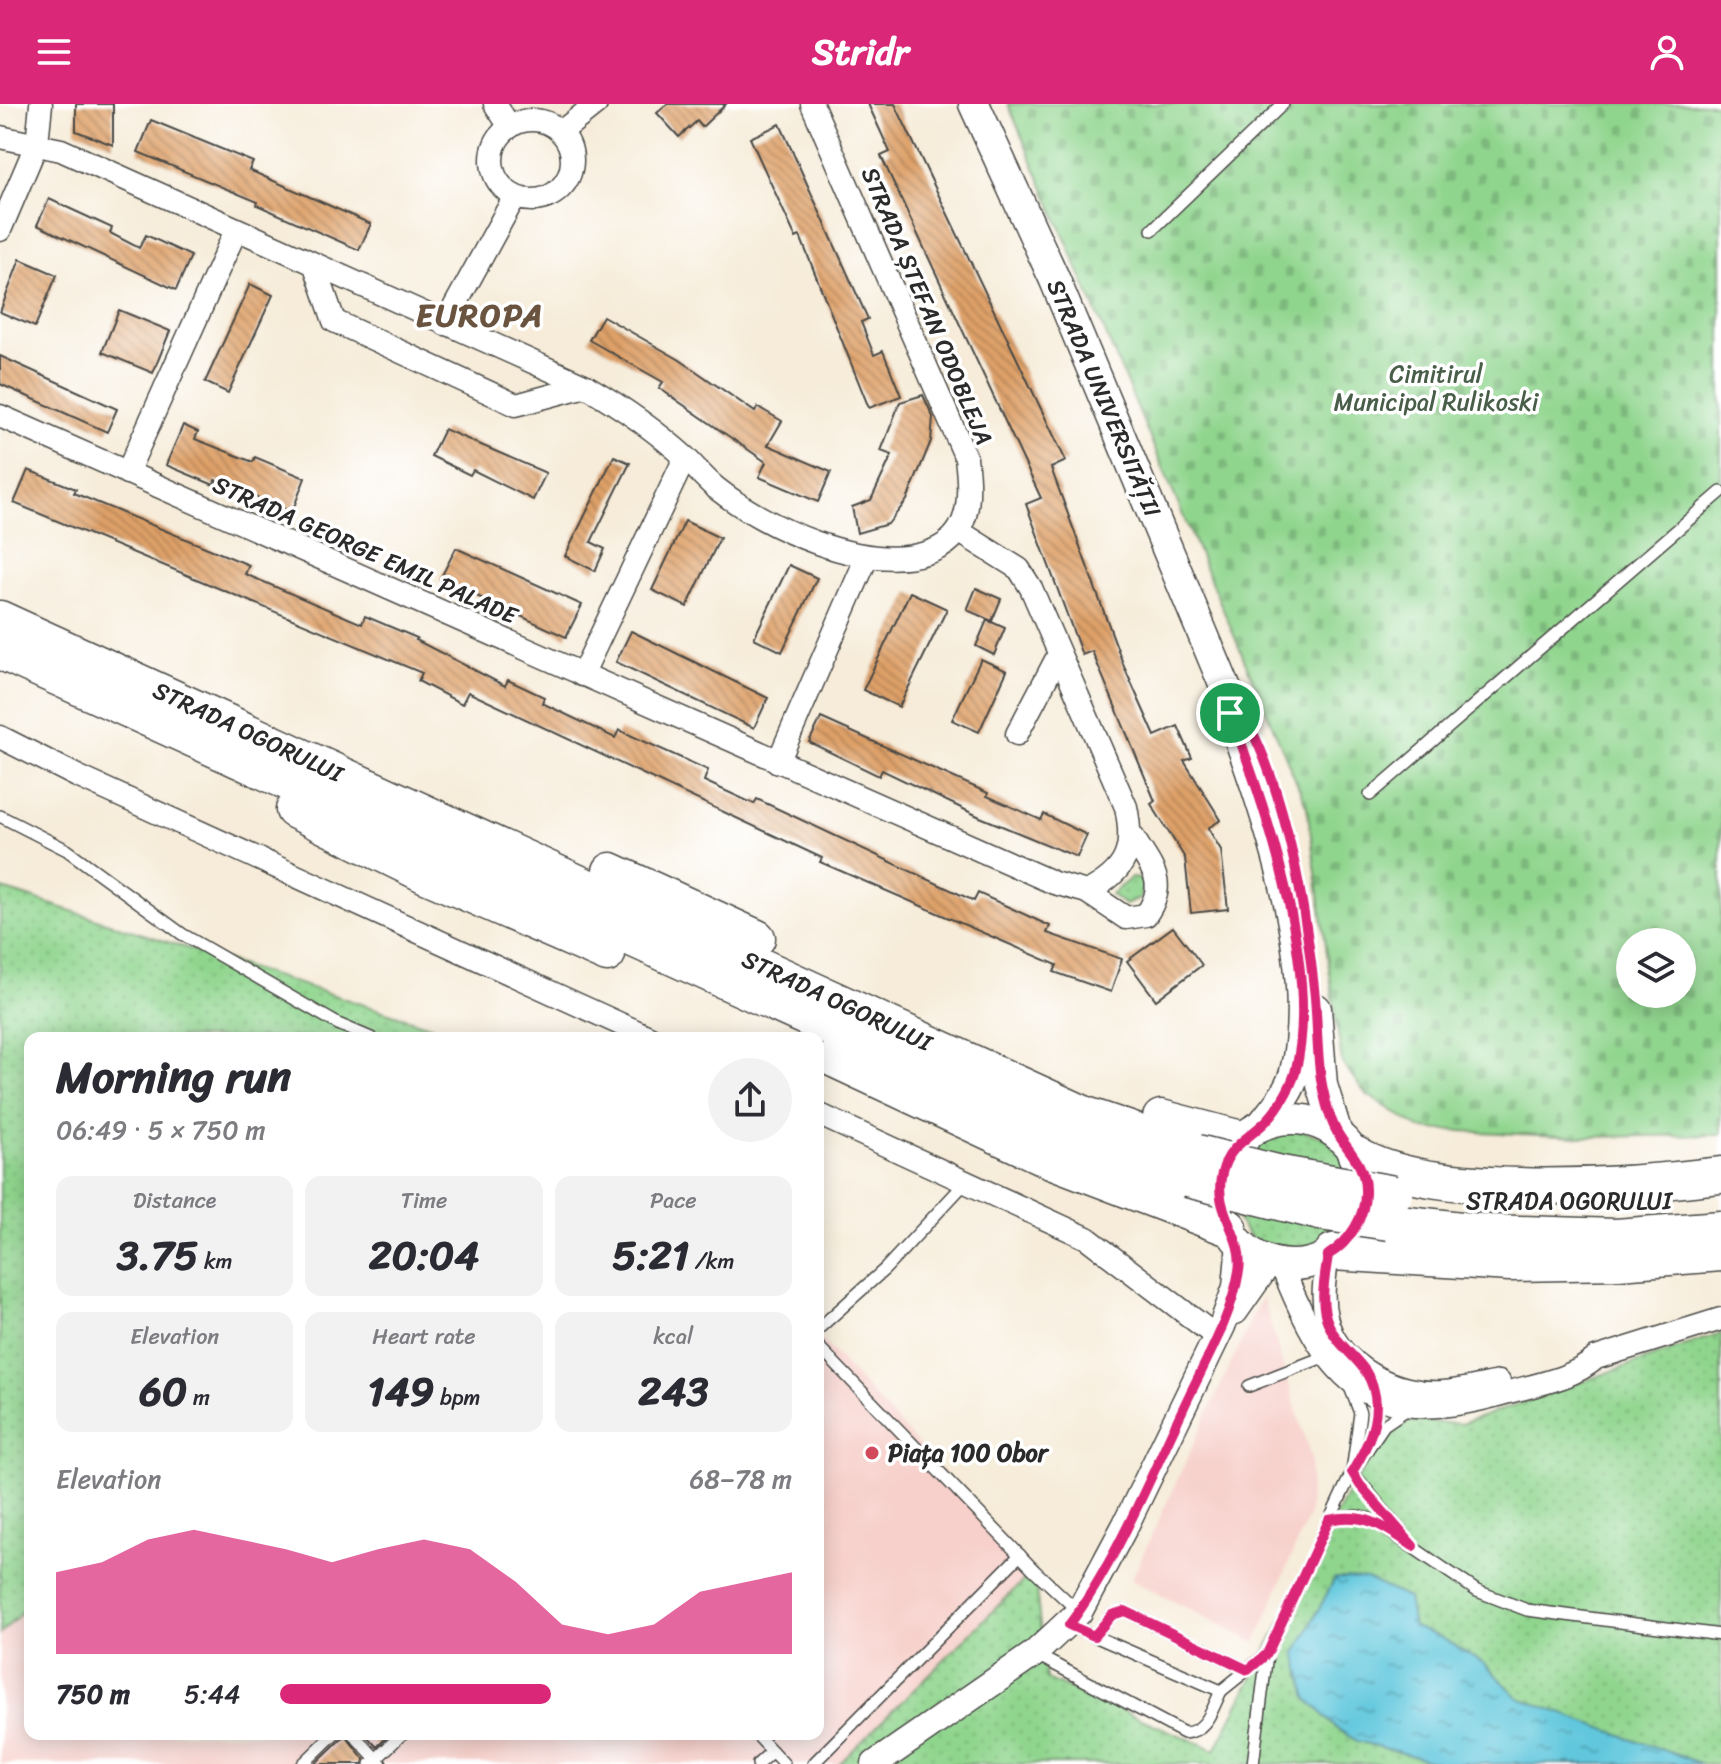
<!DOCTYPE html>
<html lang="en">
<head>
<meta charset="utf-8">
<style>
  :root { --surface:#fff; --page:#f2f2f3; --text:#2b2b33; --muted:#7c7c81; --accent:#db2777 }
  body { margin:0; font-family:Sriracha,sans-serif; background:var(--page); color:var(--text); height:100vh; display:flex; flex-direction:column; font-size:30px; white-space:nowrap }
  * { box-sizing:border-box; margin:0 }
  p { font-size:26px; color:var(--muted) }
  .icon { flex:none; width:44px; height:44px; fill:none; stroke:currentColor; stroke-width:2; stroke-linecap:round; stroke-linejoin:round }
  .map { position:relative; flex:1; overflow:hidden }
  .drawer { position:absolute; left:24px; top:928px; width:800px; height:708px; display:flex; flex-direction:column; background:var(--surface); border-radius:16px; box-shadow:0 4px 20px #0003 }
  .drawer>* { flex:none }
  .tools { position:absolute; left:1616px; top:824px; display:grid; gap:16px }
  .tools a { display:grid; place-items:center; width:80px; height:80px; border-radius:50%; background:var(--surface); box-shadow:0 4px 20px #0003; font-size:40px }
  .pin { position:absolute; display:grid; place-items:center; width:68px; height:68px; color:#fff; margin:-34px; border:4px solid #fff; border-radius:50%; box-shadow:0 2px 8px #0007 }
  .round { display:grid; place-items:center; flex:none; width:84px; height:84px; border-radius:42px; background:var(--page) }
  .summary { display:flex; align-items:center; justify-content:space-between; height:136px; padding:0 32px }
  h1 { font-size:44px; font-weight:800; line-height:60px }
  .stats { display:grid; grid-template-columns:repeat(3,1fr); gap:12px; height:136px; padding:8px 32px }
  .stats div { display:grid; align-content:center; border-radius:16px; background:var(--page); text-align:center }
  .stats b { font-size:40px; font-weight:800 }
  .stats small { font-size:22px; font-weight:400 }
  .stats p { font-size:22px }
  .chart { height:224px; padding:16px 32px }
  .chart p { display:flex; justify-content:space-between }
  .chart svg { width:100%; height:144px; margin-top:8px; fill:var(--accent); opacity:.7 }
  ul { padding:0 32px; list-style:none; font-size:26px }
  li { display:grid; grid-template-columns:128px 96px 1fr; align-items:center; height:60px }
  li i { height:20px; border-radius:10px; background:var(--accent) }
  header { display:flex; justify-content:space-between; align-items:center; height:104px; padding:0 32px; background:var(--accent); color:#fff; font-size:36px; font-weight:800 }
  .map>svg:first-child { display:block }
  .built { fill:#f7d0cb }
  .grass { fill:url(#grass-dots); stroke:#5e805c; stroke-width:2 }
  .cemetery { fill:url(#cemetery-stones); stroke:#5e805c; stroke-width:2; fill-rule:evenodd }
  .water { fill:url(#water-ripples); stroke:#467984; stroke-width:2 }
  .building { fill:url(#building-back-hatch) }
  .lines { fill:none; stroke-linecap:round; stroke-linejoin:round }
  .service-casing { stroke:#494845; stroke-width:14 }
  .minor-casing { stroke:#494845; stroke-width:25 }
  .tertiary-casing { stroke:#494845; stroke-width:29 }
  .secondary-casing { stroke:#494845; stroke-width:33 }
  .trunk-casing { stroke:#494845; stroke-width:39 }
  .service { stroke:#fff; stroke-width:11 }
  .minor { stroke:#fff; stroke-width:22 }
  .tertiary { stroke:#fff; stroke-width:26 }
  .secondary { stroke:#fff; stroke-width:30 }
  .trunk { stroke:#fff; stroke-width:36 }
  .trunk-bridge-casing { stroke:#494845; stroke-width:39; stroke-linecap:butt }
  .trunk-bridge { stroke:#fff; stroke-width:36 }
  .route-casing { stroke:#fff; stroke-width:16 }
  .route { stroke:#db2777; stroke-width:10 }
  .poi-dot { fill:#d1495b; stroke:#fff; stroke-width:3 }
  .labels { text-anchor:middle; stroke-width:7; stroke-linejoin:round; paint-order:stroke }
  .street-label { font-size:24px; fill:#2b2b2b; stroke:#fff }
  .park-label { font-size:24px; fill:#495e49; stroke:#fff }
  .poi-label { font-size:24px; font-weight:bold; fill:#2b2b2b; stroke:#fff; text-anchor:start }
  .district-label { font-size:32px; font-weight:bold; letter-spacing:2px; fill:#6a5440; stroke:#fff }
</style>
</head>
<body>
<header><svg class="icon" aria-label="menu" viewBox="0 0 24 24"><path d="M4 6h16M4 12h16M4 18h16"/></svg>Stridr<svg class="icon" aria-label="person" viewBox="0 0 24 24"><circle cx="12" cy="8" r="4"/><path d="M4 21q1-7 8-7t8 7"/></svg></header>
<div class="map">
<svg width="1721" height="1660" viewBox="0 0 1721 1660">
  <defs>
    <pattern id="grass-dots" width="8" height="8" patternUnits="userSpaceOnUse" patternTransform="scale(2)"><rect width="8" height="8" fill="#90d58e"/><path d="M2 2h.1M6 6h.1" fill="none" stroke="#7cb77b" stroke-width="1.8" stroke-linecap="round"/></pattern>
    <pattern id="cemetery-stones" width="16" height="16" patternUnits="userSpaceOnUse" patternTransform="scale(2)"><rect width="16" height="16" fill="#90d58e"/><path d="M2 7V4a2 2 0 0 1 4 0v3zM10 15v-3a2 2 0 0 1 4 0v3z" fill="#7cb77b"/></pattern>
    <pattern id="water-ripples" width="26" height="14" patternUnits="userSpaceOnUse" patternTransform="scale(2)"><rect width="26" height="14" fill="#60c7dd"/><path d="M2 4q2-2 4 0t4 0M15 11q2-2 4 0t4 0" fill="none" stroke="#4fa2b3"/></pattern>
    <pattern id="building-back-hatch" width="6" height="6" patternUnits="userSpaceOnUse" patternTransform="scale(2)"><rect width="6" height="6" fill="#dea068"/><path d="M-1 5l2 2M0 0l6 6M5-1l2 2" fill="none" stroke="#b48356"/></pattern>
  </defs>
  <rect width="100%" height="100%" fill="#fff"/>
  <filter id="ink" filterUnits="userSpaceOnUse"><feTurbulence type="fractalNoise" baseFrequency=".0125" numOctaves="2"/><feDisplacementMap in="SourceGraphic" scale="16" xChannelSelector="R" yChannelSelector="G"/><feConvolveMatrix kernelMatrix="1 2 1 2 8 2 1 2 1" color-interpolation-filters="sRGB"/></filter>
  <filter id="wash" filterUnits="userSpaceOnUse"><feTurbulence type="fractalNoise" baseFrequency=".006" numOctaves="4" result="noise"/><feDisplacementMap in="SourceGraphic" scale="32" xChannelSelector="R" yChannelSelector="G"/><feGaussianBlur stdDeviation="1.8" result="paint"/><feColorMatrix in="noise" values="0 0 0 0 0 0 0 0 0 0 0 0 0 0 0 0 0 1.4 0 .05"/><feComposite in="paint" operator="in"/></filter>
  <g filter="url(#wash)">
    <rect width="100%" height="100%" fill="#f6ecd9"/>
    <!-- built -->
    <g class="built">
      <polygon points="1262,1192 1311,1354 1309,1409 1256,1539 1131,1476"/>
      <polygon points="818,1232 1034,1466 839,1660 0,1660 0,1530 30,1500 30,1630 818,1630"/>
    </g>
    <!-- grass -->
    <g class="grass">
      <polygon points="1131,774 1140,775 1143,781 1140,795 1125,801 1111,790"/>
      <polygon points="0,784 467,934 30,934 30,1500 0,1530"/>
      <path d="M1292,1024L1326,1034L1349,1062L1339,1129C1296,1166 1245,1152 1230,1096L1258,1034Z"/>
      <polygon points="1721,1229 1721,1660 839,1660 1034,1466 1046,1575 1215,1646 1345,1393 1393,1322 1410,1317 1461,1320"/>
    </g>
    <!-- cemetery -->
    <path class="cemetery" d="M1008,0H1721V1031L1579,1033L1421,1025L1366,990L1342,959L1307,703ZM1630,838H1682V890H1630Z"/>
    <!-- water -->
    <polygon class="water" points="1335,1474 1367,1475 1408,1494 1413,1523 1440,1533 1485,1560 1519,1594 1702,1660 1443,1660 1357,1637 1336,1624 1307,1594 1296,1549"/>
    <g id="blocks">
      <!-- building -->
      <g class="building">
        <polygon points="76,0 113,0 113,41 76,27"/>
        <polygon points="667,0 726,0 702,23 697,17 679,33 657,9"/>
        <polygon points="868,0 895,0 1066,357 1051,364 1125,565 1155,632 1178,622 1192,654 1184,657 1221,716 1208,724 1221,746 1228,805 1191,809 1185,754 1151,700 1155,697 1092,547 1082,551 1026,400 1041,394 881,52 890,48"/>
        <polygon points="151,16 253,58 249,66 371,120 359,146 257,101 258,98 138,48"/>
        <polygon points="780,20 868,215 861,218 874,251 883,247 901,292 869,304 800,132 796,134 750,34"/>
        <polygon points="49,95 112,124 110,129 139,144 146,131 191,152 176,186 37,121"/>
        <polygon points="20,155 57,171 35,223 0,208"/>
        <polygon points="250,180 273,191 228,289 205,278"/>
        <polygon points="119,206 170,227 153,269 102,248"/>
        <polygon points="603,212 680,256 755,308 758,303 782,317 768,341 831,368 818,398 759,373 766,358 659,284 663,278 589,236"/>
        <polygon points="0,252 117,305 107,328 0,280"/>
        <polygon points="923,291 933,313 931,337 907,396 888,420 857,429 852,403 871,396 892,351 881,347 900,298"/>
        <polygon points="183,321 198,328 195,335 253,358 255,353 305,374 292,408 215,376 214,381 166,361"/>
        <polygon points="444,325 546,369 533,396 473,366 470,371 431,352"/>
        <polygon points="614,352 630,359 591,438 605,445 595,467 565,452"/>
        <polygon points="28,366 76,385 74,389 249,461 245,470 362,520 365,512 417,534 416,536 505,582 508,576 544,593 542,599 615,634 619,626 708,666 704,677 754,700 757,695 974,797 978,789 1050,822 1047,829 1122,855 1111,888 1054,868 1057,861 820,758 822,754 468,588 462,600 418,577 422,569 14,399"/>
        <polygon points="685,417 720,434 687,503 652,486"/>
        <polygon points="456,444 582,501 566,533 440,475"/>
        <polygon points="789,461 817,474 782,548 754,534"/>
        <polygon points="976,484 1001,495 992,517 967,506"/>
        <polygon points="910,488 947,505 899,603 863,586"/>
        <polygon points="987,516 1005,524 994,551 976,542"/>
        <polygon points="631,527 768,594 754,624 616,558"/>
        <polygon points="981,555 1007,567 979,628 952,616"/>
        <polygon points="821,614 988,689 987,692 1041,716 1044,710 1087,731 1077,753 980,713 882,666 879,672 809,638"/>
        <polygon points="1173,823 1202,861 1156,896 1127,857"/>
        <polygon points="365,1630 390,1630 377,1643"/>
        <polygon points="345,1631 364,1655 363,1660 315,1660"/>
      </g>
    </g>
  </g>
  <g filter="url(#ink)">
    <use href="#blocks" fill-opacity="0" stroke="#494845" stroke-width="2"/>
    <g class="lines">
      <!-- service casing -->
      <g class="service-casing">
        <g id="service">
          <polyline points="1152,126 1283,0"/>
          <polyline points="1370,691 1721,388"/>
          <polyline points="0,712 67,746 182,830 338,920 371,934"/>
          <polyline points="818,1225 885,1165 966,1078"/>
          <polyline points="818,1242 1034,1466 1078,1507"/>
          <polyline points="1249,1282 1326,1252"/>
          <polyline points="1350,1283 1360,1309 1352,1368 1402,1429"/>
          <polyline points="1371,1333 1376,1309 1374,1291"/>
          <polyline points="1329,1416 1357,1412 1371,1415 1477,1487 1527,1506 1721,1531"/>
          <polyline points="1069,1521 1221,1587 1267,1550"/>
          <polyline points="1094,1532 1112,1511 1125,1507 1248,1566"/>
          <path d="M1035,1550L1184,1629C1207,1628 1212,1605 1221,1587"/>
          <polyline points="353,1630 381,1660"/>
          <polyline points="756,1630 784,1660"/>
          <polyline points="303,1660 334,1630"/>
          <polyline points="371,1660 402,1630"/>
          <polyline points="758,1660 772,1647"/>
          <polyline points="813,1660 1020,1451"/>
          <polyline points="1253,1660 1267,1550 1352,1368 1384,1321 1409,1304"/>
        </g>
      </g>
      <!-- minor casing -->
      <g class="minor-casing">
        <g id="minor">
          <polyline points="495,0 510,23"/>
          <circle cx="532" cy="56" r="40"/>
          <polyline points="562,27 596,0"/>
          <path d="M0,33L61,46L586,282C622,303 655,326 686,354C696,364 705,375 716,384C766,424 863,468 926,449C972,436 971,393 966,354L812,0"/>
          <polyline points="0,126 37,39 41,0"/>
          <polyline points="315,162 334,217 516,301 586,282"/>
          <polyline points="445,220 514,94"/>
          <path d="M0,312L1054,779L1087,788C1127,767 1135,746 1126,703L1031,484L1019,465L960,428"/>
          <polyline points="127,369 236,126"/>
          <polyline points="582,571 685,354"/>
          <polyline points="1017,630 1058,552"/>
          <polyline points="0,633 77,672 651,934"/>
          <polyline points="778,658 867,453"/>
          <path d="M1087,788L1126,814L1146,811C1169,778 1151,764 1133,733"/>
          <polyline points="818,1010 1087,1134 1217,1233"/>
          <path d="M1328,1151C1325,1172 1321,1192 1326,1213C1337,1263 1396,1291 1443,1288C1461,1287 1481,1281 1499,1278"/>
          <path d="M1281,1160C1328,1281 1372,1328 1505,1289C1534,1281 1573,1275 1596,1254L1721,1215"/>
        </g>
      </g>
      <!-- tertiary casing -->
      <g class="tertiary-casing">
        <g id="tertiary">
          <polyline points="1235,1207 1270,1157"/>
          <polyline points="875,1660 1034,1550 1079,1508 1126,1420 1222,1222 1236,1183 1240,1139"/>
        </g>
      </g>
      <!-- secondary casing -->
      <g class="secondary-casing">
        <g id="secondary">
          <path d="M974,0L1054,174L1228,590L1230,609C1267,708 1321,863 1295,968C1290,988 1275,1004 1263,1020"/>
          <polyline points="1316,905 1322,981 1337,1030"/>
          <circle cx="1292" cy="1088" r="73"/>
        </g>
      </g>
      <!-- trunk casing -->
      <g class="trunk-casing">
        <g id="trunk">
          <polyline points="0,515 1086,1011 1197,1049"/>
          <polyline points="0,547 1080,1038 1188,1075"/>
          <polyline points="294,706 426,771 607,850"/>
          <polyline points="611,767 757,834"/>
          <polyline points="834,955 1048,1055 1229,1124"/>
          <polyline points="1161,1014 1241,1035"/>
          <path d="M1356,1051C1432,1097 1632,1082 1721,1071"/>
          <polyline points="1389,1118 1488,1129 1616,1133 1721,1125"/>
          <polyline points="1333,1148 1510,1159 1618,1157 1721,1149"/>
        </g>
      </g>
      <!-- service -->
      <use href="#service" class="service"/>
      <!-- minor -->
      <use href="#minor" class="minor"/>
      <!-- tertiary -->
      <use href="#tertiary" class="tertiary"/>
      <!-- secondary -->
      <use href="#secondary" class="secondary"/>
      <!-- trunk -->
      <use href="#trunk" class="trunk"/>
      <!-- trunk-bridge casing -->
      <g class="trunk-bridge-casing">
        <g id="trunk-bridge">
          <polyline points="1197,1049 1281,1070 1394,1090"/>
          <polyline points="1188,1075 1320,1108 1389,1118"/>
        </g>
      </g>
      <!-- trunk-bridge -->
      <use href="#trunk-bridge" class="trunk-bridge"/>
    </g>
  </g>
  <g class="lines" filter="url(#ink)">
    <!-- route casing -->
    <g class="route-casing">
      <path id="route" d="M1228,590C1282,654 1305,802 1314,884C1318,916 1316,950 1322,981C1325,996 1329,1014 1337,1028C1348,1048 1365,1059 1365,1086C1366,1112 1350,1138 1328,1151C1325,1173 1319,1198 1328,1219C1336,1240 1355,1251 1366,1268C1387,1302 1371,1337 1352,1368L1360,1381L1413,1442C1384,1422 1365,1408 1329,1416L1267,1550L1248,1566L1125,1507L1112,1511L1094,1532L1069,1521C1115,1460 1149,1376 1182,1307C1203,1261 1231,1216 1239,1167C1245,1131 1212,1108 1222,1069C1228,1043 1246,1036 1263,1020C1276,1009 1290,985 1295,969C1322,868 1266,704 1230,609Z"/>
    </g>
    <!-- route -->
    <use href="#route" class="route"/>
  </g>
  <!-- markers -->
  <circle class="poi-dot" cx="872" cy="1349" r="8"/>
  <g class="labels">
    <!-- street labels -->
    <g class="street-label">
      <text transform="translate(927 202) rotate(67)" y="8">STRADA ȘTEFAN ODOBLEJA</text>
      <text transform="translate(1104 294) rotate(67)" y="8">STRADA UNIVERSITĂȚII</text>
      <text transform="translate(365 446) rotate(24)" y="8">STRADA GEORGE EMIL PALADE</text>
      <text transform="translate(248 628) rotate(25)" y="8">STRADA OGORULUI</text>
      <text transform="translate(837 897) rotate(25)" y="8">STRADA OGORULUI</text>
      <text x="1569" y="1105">STRADA OGORULUI</text>
    </g>
    <!-- park labels -->
    <g class="park-label">
      <text x="1436" y="278">Cimitirul<tspan x="1436" dy="28">Municipal Rulikoski</tspan></text>
    </g>
    <!-- poi labels -->
    <g class="poi-label">
      <text x="888" y="1357">Piața 100 Obor</text>
    </g>
    <!-- district labels -->
    <g class="district-label">
      <text x="480" y="222">EUROPA</text>
    </g>
  </g>
</svg>
<div class="tools">
<a><svg class="icon" aria-label="layers" viewBox="0 0 24 24"><path d="M12 4l9 5-9 5-9-5zM3 14l9 5 9-5"/></svg></a>
</div>
<div class="pin" style="left:1230px;top:609px;background:#1e9e55"><svg class="icon" aria-label="arrive" viewBox="0 0 24 24"><path d="M6 21V4h12l-3 4 3 4H6"/></svg></div>
<section class="drawer">
<div class="summary"><div><h1>Morning run</h1><p>06:49 · 5 × 750 m</p></div><a class="round"><svg class="icon" aria-label="share" viewBox="0 0 24 24"><path d="M12 15V3M7 8l5-5 5 5M5 13v7h14v-7"/></svg></a></div>
<div class="stats">
<div><p>Distance</p><b>3.75<small> km</small></b></div>
<div><p>Time</p><b>20:04</b></div>
<div><p>Pace</p><b>5:21<small> /km</small></b></div>
</div>
<div class="stats">
<div><p>Elevation</p><b>60<small> m</small></b></div>
<div><p>Heart rate</p><b>149<small> bpm</small></b></div>
<div><p>kcal</p><b>243</b></div>
</div>
<div class="chart"><p><span>Elevation</span>68–78 m</p>
<svg viewBox="0 0 160 44" preserveAspectRatio="none"><path d="M0 44V19L10 16L20 9L30 6L40 9L50 12L60 16L70 12L80 9L90 12L100 22L110 35L120 38L130 35L140 25L150 22L160 19V44z"/></svg>
</div>
<ul>
<li><b>750 m</b>5:44<i style="width:53%"></i></li>
</ul>
</section>
</div>
</body>
</html>
